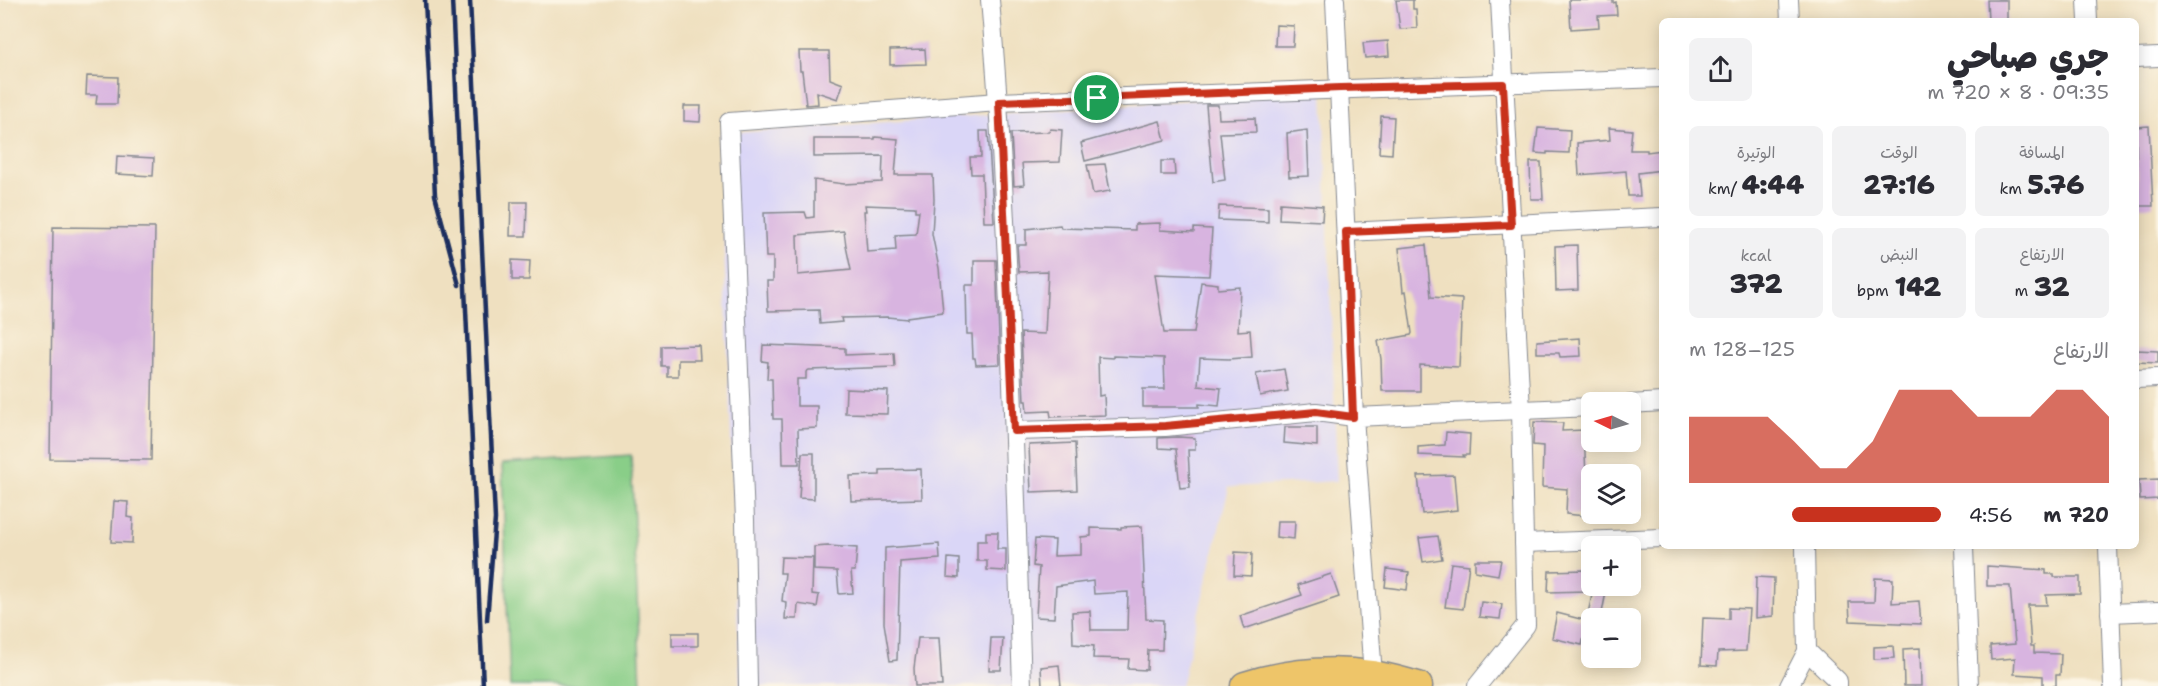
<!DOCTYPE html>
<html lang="ar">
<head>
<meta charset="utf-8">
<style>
  :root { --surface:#fff; --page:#f2f2f3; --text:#2b2b33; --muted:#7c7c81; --accent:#c8321e }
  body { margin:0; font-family:"Shantell Sans","Playpen Sans Arabic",sans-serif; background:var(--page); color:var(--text); direction:rtl; height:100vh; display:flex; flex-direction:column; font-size:22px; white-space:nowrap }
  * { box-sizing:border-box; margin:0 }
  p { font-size:20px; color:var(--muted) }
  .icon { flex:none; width:33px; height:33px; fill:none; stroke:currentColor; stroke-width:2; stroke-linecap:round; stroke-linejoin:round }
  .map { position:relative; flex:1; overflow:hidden; direction:ltr }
  .panel { position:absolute; left:1659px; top:18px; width:480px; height:531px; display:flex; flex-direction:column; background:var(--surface); border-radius:9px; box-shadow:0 3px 15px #0003; direction:rtl }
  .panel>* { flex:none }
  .needle { width:39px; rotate:275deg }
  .buttons { position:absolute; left:1581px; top:392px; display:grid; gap:12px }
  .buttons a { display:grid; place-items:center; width:60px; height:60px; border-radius:9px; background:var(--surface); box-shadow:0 3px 15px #0003; font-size:30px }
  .pin { position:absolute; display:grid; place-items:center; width:51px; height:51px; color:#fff; margin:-26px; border:3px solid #fff; border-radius:50%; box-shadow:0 2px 6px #0007 }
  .round { display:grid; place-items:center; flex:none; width:63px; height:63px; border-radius:9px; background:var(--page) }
  .headline { display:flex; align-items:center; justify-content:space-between; height:102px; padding:0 30px }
  h1 { font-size:33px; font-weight:800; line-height:45px }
  .stats { display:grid; grid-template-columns:repeat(3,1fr); gap:9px; height:102px; padding:6px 30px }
  .stats div { display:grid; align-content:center; border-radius:9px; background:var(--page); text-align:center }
  .stats b { font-size:26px; font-weight:800 }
  .stats small { font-size:16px; font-weight:400 }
  .stats p { font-size:16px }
  .chart { height:168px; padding:12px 30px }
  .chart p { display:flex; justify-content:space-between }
  .chart svg { width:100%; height:108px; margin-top:6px; fill:var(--accent); opacity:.7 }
  ul { padding:0 30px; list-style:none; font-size:20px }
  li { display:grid; grid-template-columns:96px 72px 1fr; align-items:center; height:45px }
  li i { height:15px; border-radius:8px; background:var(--accent) }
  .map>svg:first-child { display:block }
  .built { fill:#dad6f7 }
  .green { fill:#89ce88; stroke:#527e73; stroke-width:1.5 }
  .building { fill:#d8b4e0; fill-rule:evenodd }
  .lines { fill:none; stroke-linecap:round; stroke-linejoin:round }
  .street-casing { stroke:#85888f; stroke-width:20 }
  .primary-casing { stroke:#85888f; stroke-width:31 }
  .street { stroke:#fff; stroke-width:18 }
  .primary { stroke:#eec569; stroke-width:28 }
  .rail { stroke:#1b2f5e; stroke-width:4.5 }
  .route-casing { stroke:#fff; stroke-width:12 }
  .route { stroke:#c8321e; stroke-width:8 }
</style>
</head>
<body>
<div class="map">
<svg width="2158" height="686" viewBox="0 0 2158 686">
  <rect width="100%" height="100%" fill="#fcf5e5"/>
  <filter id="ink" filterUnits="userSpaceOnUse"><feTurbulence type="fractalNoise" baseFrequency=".0167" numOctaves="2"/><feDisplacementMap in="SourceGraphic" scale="12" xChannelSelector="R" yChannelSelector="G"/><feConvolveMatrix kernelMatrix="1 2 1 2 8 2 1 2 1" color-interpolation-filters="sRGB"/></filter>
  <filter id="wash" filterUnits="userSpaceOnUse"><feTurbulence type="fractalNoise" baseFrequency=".008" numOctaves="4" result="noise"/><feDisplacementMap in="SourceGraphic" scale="24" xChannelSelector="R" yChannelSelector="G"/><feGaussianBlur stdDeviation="1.35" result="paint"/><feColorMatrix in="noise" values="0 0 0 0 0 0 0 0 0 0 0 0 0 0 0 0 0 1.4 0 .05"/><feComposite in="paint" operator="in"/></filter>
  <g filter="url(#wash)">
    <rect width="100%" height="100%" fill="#efe0c0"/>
    <!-- built -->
    <polygon class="built" points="1323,91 1337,481 1229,487 1181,686 740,686 720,134"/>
    <!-- green -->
    <polygon class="green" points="631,455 641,686 510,686 502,464"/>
    <g id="blocks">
      <!-- building -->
      <g class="building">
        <polygon points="1396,0 1413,0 1413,9 1416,9 1417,28 1400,29"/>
        <polygon points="1569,0 1613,0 1613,3 1616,2 1617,15 1598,16 1599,27 1571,29"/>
        <polygon points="1987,0 2007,0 2007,21 1988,21"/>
        <polygon points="1276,25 1294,26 1293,46 1275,46"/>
        <polygon points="1388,41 1389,56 1365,58 1363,43"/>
        <polygon points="925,49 926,64 890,65 890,50"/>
        <polygon points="799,51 829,51 830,79 843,84 838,99 817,92 818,104 806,105 802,71 800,71"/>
        <polygon points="87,76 118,77 117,104 96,104 97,95 86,95"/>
        <polygon points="1206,105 1218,105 1219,119 1255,118 1256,132 1220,133 1225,180 1213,182"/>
        <polygon points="684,106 701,106 700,122 684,121"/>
        <polygon points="1381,116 1394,117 1392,154 1379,153"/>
        <polygon points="1160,121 1165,140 1085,161 1081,143"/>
        <polygon points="2149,126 2153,206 2137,206 2136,127"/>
        <polygon points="1538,128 1570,130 1569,153 1547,152 1547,154 1535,153"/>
        <polygon points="1609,128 1632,130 1630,150 1647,150 1647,152 1662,150 1662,170 1638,173 1640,196 1628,196 1626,171 1579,175 1577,143 1610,140"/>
        <polygon points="1050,129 1062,130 1060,162 1022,163 1024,185 1014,186 1011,133 1049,132"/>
        <polygon points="1307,130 1309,176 1289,177 1287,133"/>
        <polygon points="980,131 988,131 994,222 984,222 982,174 971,174 970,157 981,157"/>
        <path d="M875,137L898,139L895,175H933L934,200L932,234L939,268L943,312L907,317V319L887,317L841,318L842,322L820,324L819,310L768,311L767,281H773V257H766L764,213L805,212L807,218L814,217V180L844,184L882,182L883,156L814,157V139H875ZM865,205L915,207V211H919L916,234L895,235L896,250L867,252L864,211H866ZM844,231L846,246L851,270L798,275L797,235Z"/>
        <polygon points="117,156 154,158 153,176 116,174"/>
        <polygon points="1161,161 1174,161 1175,175 1161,175"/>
        <polygon points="1530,162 1541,162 1543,199 1531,199"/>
        <polygon points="1105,164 1110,191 1093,194 1087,165"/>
        <polygon points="511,202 527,202 526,236 510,236"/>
        <polygon points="1280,203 1323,206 1322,221 1279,219"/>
        <polygon points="1219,206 1268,208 1268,222 1218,220"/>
        <polygon points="1160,223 1160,230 1194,232 1194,228 1212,229 1209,276 1155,274 1164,333 1194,333 1201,282 1218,284 1218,289 1240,287 1238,331 1250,330 1252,357 1229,359 1200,358 1198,386 1221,388 1219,406 1199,404 1199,407 1143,407 1143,389 1165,389 1164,358 1113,356 1113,358 1098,357 1099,396 1104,395 1105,415 1051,417 1050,411 1027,412 1026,401 1024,401 1021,333 1045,334 1048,271 1019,272 1017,245 1026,245 1026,229 1060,225 1061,228 1135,230 1135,224"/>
        <polygon points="53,227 155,228 151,460 50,459"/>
        <polygon points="1426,245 1431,297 1462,299 1459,367 1420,365 1420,391 1382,391 1381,359 1378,341 1411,335 1412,333 1406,291 1403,292 1399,248"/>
        <polygon points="1577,245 1578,290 1556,291 1555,246"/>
        <polygon points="512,260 530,261 529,280 512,280"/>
        <polygon points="974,260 996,260 1000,364 976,365 975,358 973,358 972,334 967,334 966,285 974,285"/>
        <polygon points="1580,338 1581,356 1560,357 1559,353 1537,353 1537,341"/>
        <polygon points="699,345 700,360 678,360 678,376 667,376 667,366 661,366 661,346"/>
        <polygon points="763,345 845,348 845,355 894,353 895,367 809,370 806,372 806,379 797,379 797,406 817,406 817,428 798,429 799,464 783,464 782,419 773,419 772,379 767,379 768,362 762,361"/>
        <polygon points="2136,350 2158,351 2158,363 2136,362"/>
        <polygon points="1284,369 1288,391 1260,396 1256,374"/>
        <polygon points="846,389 888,391 887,414 845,413"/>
        <polygon points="1534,422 1563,423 1562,431 1584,430 1586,477 1585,516 1566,514 1567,489 1542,487 1543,446 1533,445"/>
        <polygon points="1285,427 1317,427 1317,446 1284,443"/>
        <polygon points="1446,432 1470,434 1469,455 1463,455 1464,457 1418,455 1418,447 1445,445"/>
        <polygon points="1178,437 1195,438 1195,450 1188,450 1190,487 1180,488 1176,449 1158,448 1158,438"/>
        <polygon points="1075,443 1077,490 1031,492 1029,445"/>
        <polygon points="802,453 814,453 814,499 799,498"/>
        <polygon points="921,469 922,499 851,501 850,476 880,475 880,470"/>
        <polygon points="1454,475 1457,510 1422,514 1418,476"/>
        <polygon points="2158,479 2158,499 2140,500 2139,480"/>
        <polygon points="114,501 128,502 127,517 133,518 132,543 111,542"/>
        <polygon points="1277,521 1295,521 1294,539 1276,537"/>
        <polygon points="1142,526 1146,619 1163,620 1162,650 1148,650 1147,670 1128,669 1129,659 1093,658 1094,646 1073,644 1072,612 1090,611 1091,630 1127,630 1128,592 1094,594 1093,581 1056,586 1054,618 1036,617 1039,567 1033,566 1035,539 1055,540 1054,556 1081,555 1081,537 1091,536 1091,528 1121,529 1121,527"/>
        <polygon points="986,532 998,532 997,549 1006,549 1006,571 987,570 987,561 977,561 977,541 986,541"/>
        <polygon points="1438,536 1442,559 1423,562 1419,538"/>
        <polygon points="939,544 940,559 900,562 897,660 890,661 884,623 885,548"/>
        <polygon points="828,546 857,548 855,571 851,571 853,593 839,594 837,571 814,570 814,547"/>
        <polygon points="1235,552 1252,553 1251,576 1234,575"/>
        <polygon points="781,557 813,558 812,594 819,595 817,607 798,604 797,619 785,619 786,602 782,601 785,573 780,573"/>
        <polygon points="948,558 959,559 959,578 947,577"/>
        <polygon points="1475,560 1501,560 1498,575 1475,571"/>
        <polygon points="1451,563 1469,565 1463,609 1445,607"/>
        <polygon points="1987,566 2046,570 2046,574 2054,574 2054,577 2080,577 2080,594 2046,595 2047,605 2028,605 2031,646 2034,646 2034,653 2061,654 2060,675 2056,675 2056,686 2043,686 2043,676 2014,674 2015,658 1991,660 1990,646 2015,644 2010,586 1987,586"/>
        <polygon points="1387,569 1409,572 1407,590 1385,587"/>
        <polygon points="1586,570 1587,591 1548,592 1549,571"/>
        <polygon points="1331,574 1339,597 1244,629 1240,616 1302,595 1298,585"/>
        <polygon points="1756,577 1774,578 1773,616 1755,618"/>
        <polygon points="1875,578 1893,579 1892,603 1919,601 1921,624 1850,621 1849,602 1874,602"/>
        <polygon points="1593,590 1606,592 1601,618 1587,618"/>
        <polygon points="1481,602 1502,604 1500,619 1479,617"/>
        <polygon points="1729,608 1749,609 1746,651 1718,652 1717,666 1701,665 1703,618 1729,619"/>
        <polygon points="1557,613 1588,621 1582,645 1552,638"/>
        <rect x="672" y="633" width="26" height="13"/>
        <polygon points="918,638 939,638 942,686 915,686 914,668"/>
        <polygon points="991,638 1003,638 1001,670 989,670"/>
        <polygon points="1893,646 1894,658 1874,659 1874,647"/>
        <polygon points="1920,648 1921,686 1904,686 1903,649"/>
        <polygon points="1059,665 1061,686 1042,686 1041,667"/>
      </g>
    </g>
  </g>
  <g filter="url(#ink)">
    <use href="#blocks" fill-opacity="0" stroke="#85888f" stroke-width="1.5"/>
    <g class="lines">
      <!-- street casing -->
      <g class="street-casing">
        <g id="street">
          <path d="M990,0C1010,228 1014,457 1022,686"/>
          <polyline points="1789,0 1790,21"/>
          <polyline points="2087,0 2088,21"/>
          <polyline points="2136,58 2158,57"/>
          <polyline points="1346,232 1662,217"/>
          <polyline points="2136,379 2158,378"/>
          <polyline points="1630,404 1662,402"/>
          <polyline points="1014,431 1165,427 1316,412 1354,417 1335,0"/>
          <polyline points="1524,543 1662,538"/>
          <polyline points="1964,546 1969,686"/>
          <polyline points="2108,546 2113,686"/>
          <polyline points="2110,613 2158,611"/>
          <polyline points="1807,651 1838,681 1838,686"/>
          <polyline points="1373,675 1354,417 1592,407"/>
          <polyline points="748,686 745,520 729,122 999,102 1097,98 1662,78"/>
          <polyline points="1477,686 1526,625 1521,411 1500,0"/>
          <polyline points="1789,686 1807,651 1805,546"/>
        </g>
      </g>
      <!-- primary casing -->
      <g class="primary-casing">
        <path id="primary" d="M1245,686C1286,673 1329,669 1373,675C1388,677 1403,682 1418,686"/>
      </g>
      <!-- street -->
      <use href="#street" class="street"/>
      <!-- primary -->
      <use href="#primary" class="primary"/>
      <!-- rail -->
      <g class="rail">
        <polyline points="425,0 435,195 459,285"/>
        <polyline points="452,0 483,686"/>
        <polyline points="470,0 495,519 487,620"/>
      </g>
    </g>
  </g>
  <g class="lines" filter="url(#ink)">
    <!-- route casing -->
    <g class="route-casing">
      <polygon id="route" points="1503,84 1511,225 1346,232 1353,417 1316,412 1165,426 1014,431 999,102 1340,88"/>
    </g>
    <!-- route -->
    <use href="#route" class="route"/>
  </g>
</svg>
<div class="buttons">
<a><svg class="needle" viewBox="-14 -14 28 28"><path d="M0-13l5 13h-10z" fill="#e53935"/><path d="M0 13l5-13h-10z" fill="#7c7c81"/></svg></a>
<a><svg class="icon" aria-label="layers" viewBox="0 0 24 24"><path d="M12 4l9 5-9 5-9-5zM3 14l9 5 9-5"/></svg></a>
<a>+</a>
<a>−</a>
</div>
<div class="pin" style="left:1097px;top:98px;background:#1e9e55"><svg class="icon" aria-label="arrive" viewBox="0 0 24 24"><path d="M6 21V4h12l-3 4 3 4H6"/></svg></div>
<section class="panel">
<div class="headline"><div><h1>جري صباحي</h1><p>09:35 · 8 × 720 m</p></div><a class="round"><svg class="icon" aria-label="share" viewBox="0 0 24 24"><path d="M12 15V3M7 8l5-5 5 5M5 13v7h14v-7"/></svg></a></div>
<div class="stats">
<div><p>المسافة</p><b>5.76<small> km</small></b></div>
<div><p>الوقت</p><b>27:16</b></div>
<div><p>الوتيرة</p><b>4:44<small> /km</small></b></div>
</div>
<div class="stats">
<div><p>الارتفاع</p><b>32<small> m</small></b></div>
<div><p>النبض</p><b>142<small> bpm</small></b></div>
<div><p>kcal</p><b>372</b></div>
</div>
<div class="chart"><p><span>الارتفاع</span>125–128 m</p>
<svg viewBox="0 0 160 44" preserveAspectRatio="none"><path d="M0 44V17L10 17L20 17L30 17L40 27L50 38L60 38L70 27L80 6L90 6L100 6L110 17L120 17L130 17L140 6L150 6L160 17V44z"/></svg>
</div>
<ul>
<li><b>720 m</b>4:56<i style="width:59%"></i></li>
</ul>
</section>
</div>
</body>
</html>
